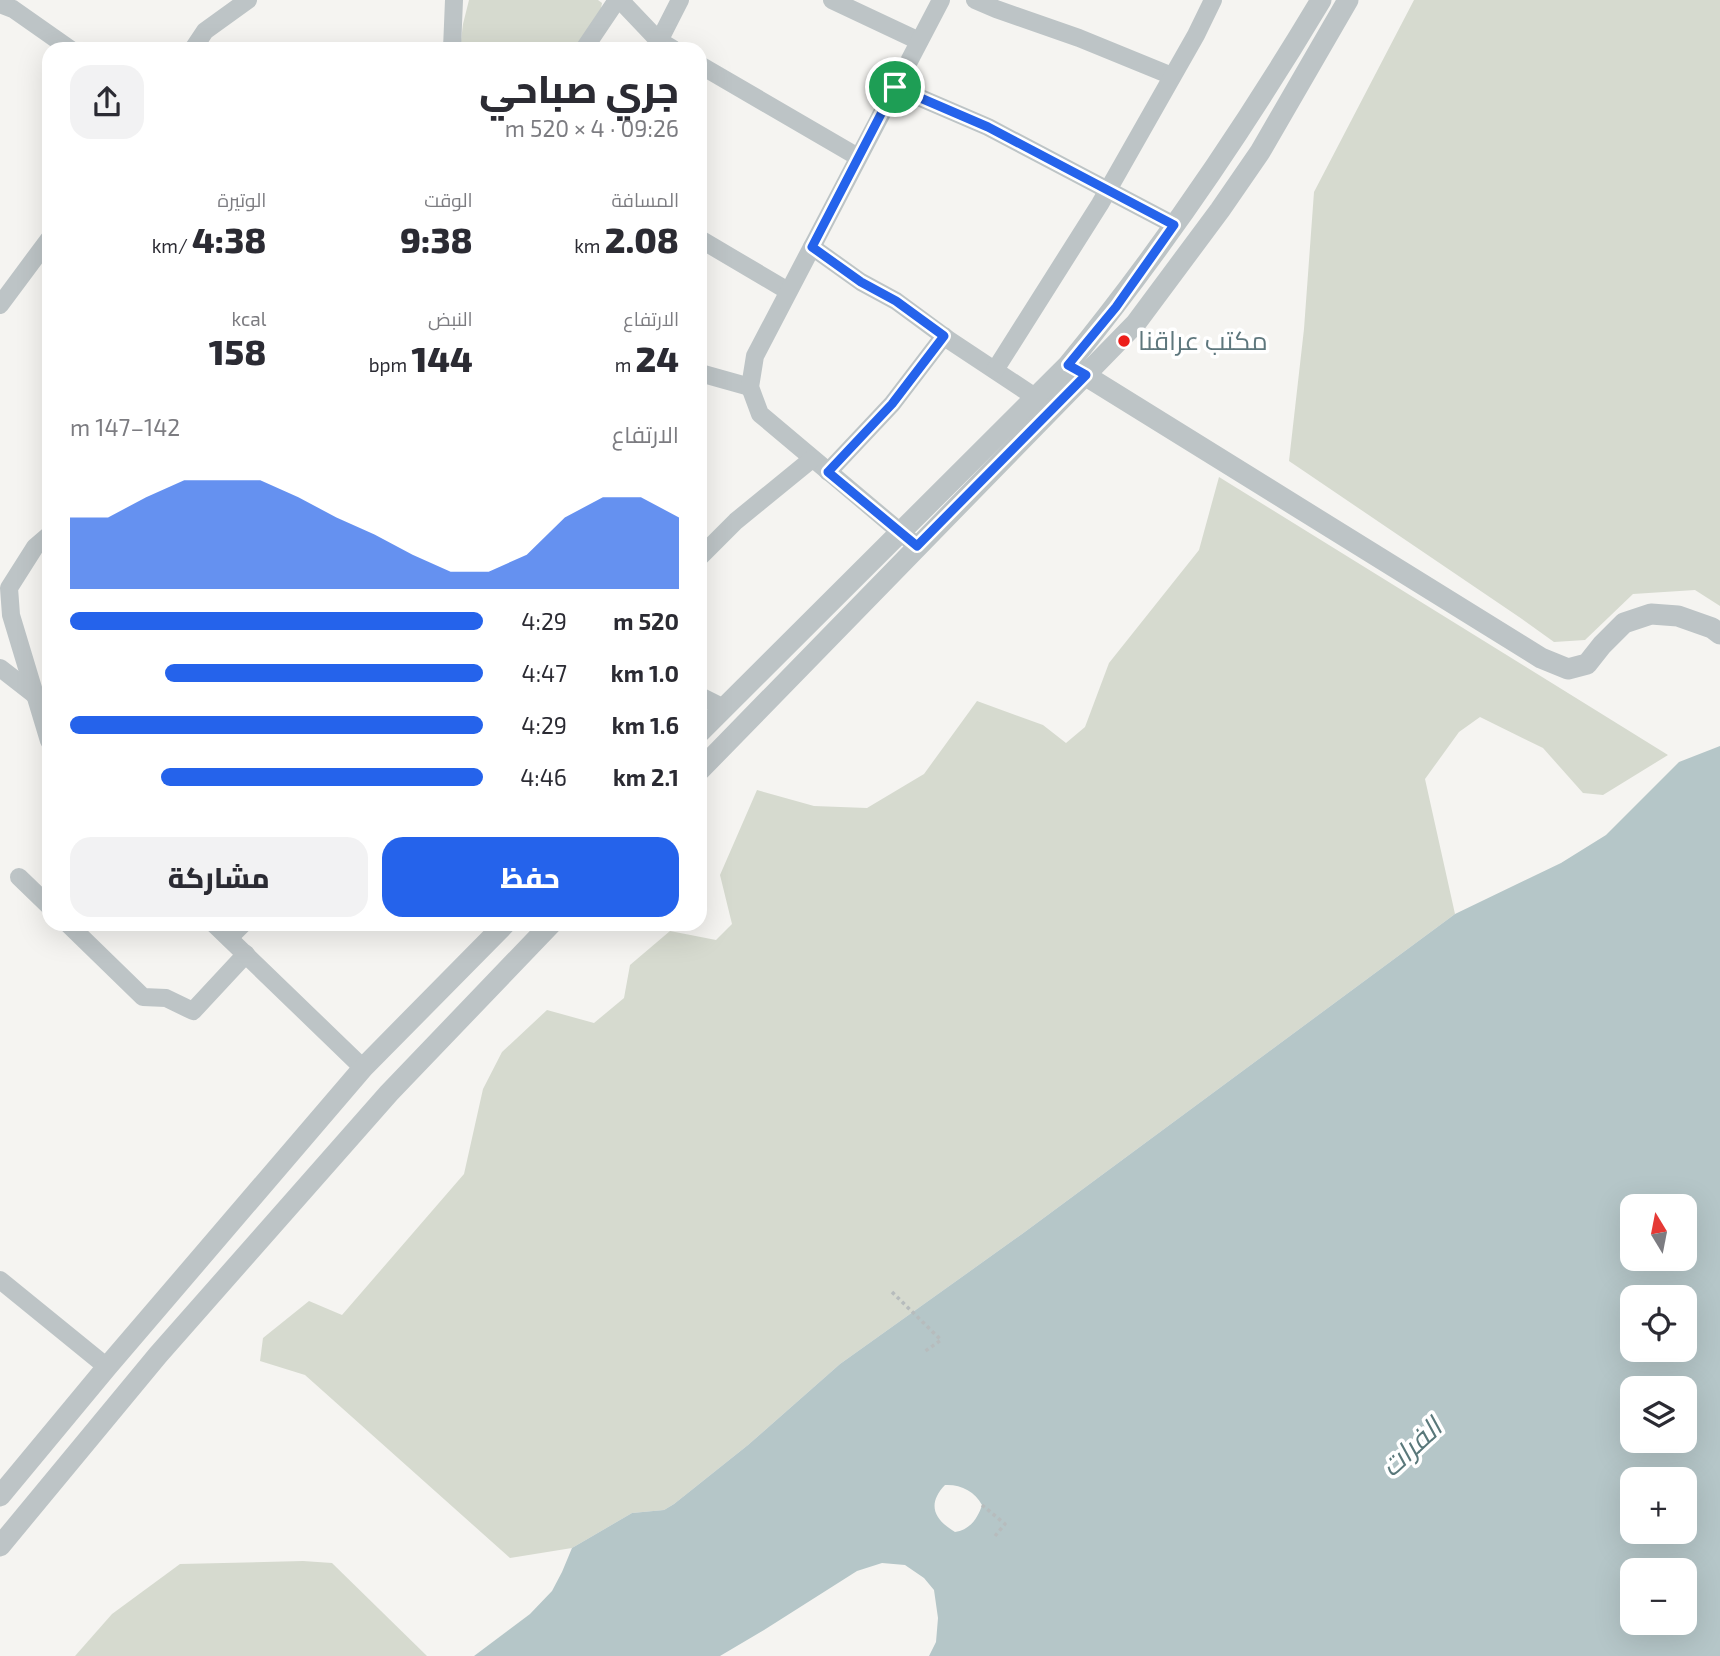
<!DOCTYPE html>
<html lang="ar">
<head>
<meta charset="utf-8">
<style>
  :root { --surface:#fff; --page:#f2f2f3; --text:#2b2b33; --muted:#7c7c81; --accent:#2563eb }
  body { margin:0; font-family:"Exo 2",Cairo,sans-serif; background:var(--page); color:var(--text); direction:rtl; height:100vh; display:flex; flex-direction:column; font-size:26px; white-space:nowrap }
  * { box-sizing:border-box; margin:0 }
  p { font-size:23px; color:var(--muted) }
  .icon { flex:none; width:38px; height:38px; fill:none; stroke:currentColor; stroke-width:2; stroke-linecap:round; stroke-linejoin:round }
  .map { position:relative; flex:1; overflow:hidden; direction:ltr }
  .panel { position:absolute; left:42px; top:42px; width:665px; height:889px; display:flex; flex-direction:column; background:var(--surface); border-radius:21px; box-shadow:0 7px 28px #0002; direction:rtl }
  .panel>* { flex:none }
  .needle { width:46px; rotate:350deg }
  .fabs { position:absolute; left:1620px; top:1194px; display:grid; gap:14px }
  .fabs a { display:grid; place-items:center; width:77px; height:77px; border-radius:14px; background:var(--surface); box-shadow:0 7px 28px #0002; font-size:35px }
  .pin { position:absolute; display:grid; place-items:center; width:60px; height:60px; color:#fff; margin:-30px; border:4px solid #fff; border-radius:50%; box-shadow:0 2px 7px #0007 }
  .round { display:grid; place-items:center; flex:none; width:74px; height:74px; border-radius:21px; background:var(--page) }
  .head { display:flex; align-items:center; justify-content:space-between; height:119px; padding:0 28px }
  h1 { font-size:38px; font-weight:800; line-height:52px }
  .metrics { display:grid; grid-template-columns:repeat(3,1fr); gap:10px; height:119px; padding:7px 28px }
  .metrics div { display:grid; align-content:center }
  .metrics b { font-size:35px; font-weight:800 }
  .metrics small { font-size:19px; font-weight:400 }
  .metrics p { font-size:19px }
  .chart { height:196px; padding:14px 28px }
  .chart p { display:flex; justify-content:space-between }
  .chart svg { width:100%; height:126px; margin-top:7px; fill:var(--accent); opacity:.7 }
  .button { display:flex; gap:14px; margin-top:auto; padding:14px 28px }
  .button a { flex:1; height:80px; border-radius:21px; background:var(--accent); color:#fff; font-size:28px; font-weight:800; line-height:80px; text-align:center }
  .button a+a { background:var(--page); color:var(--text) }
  ul { padding:0 28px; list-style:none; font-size:23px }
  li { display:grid; grid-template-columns:112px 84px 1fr; align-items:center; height:52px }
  li i { height:18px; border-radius:9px; background:var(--accent) }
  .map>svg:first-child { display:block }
  .green { fill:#d6dacf }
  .water { fill:#b5c6c8; fill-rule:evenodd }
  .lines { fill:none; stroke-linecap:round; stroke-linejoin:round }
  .path { stroke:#b7bcbd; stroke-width:3.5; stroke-dasharray:3.5 3.5; stroke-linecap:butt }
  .minor { stroke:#bdc4c6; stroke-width:18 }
  .tertiary { stroke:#bdc4c6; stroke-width:21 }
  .route-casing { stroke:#fff; stroke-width:14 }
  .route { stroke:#2563eb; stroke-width:9 }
  .poi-dot { fill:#ec1e1a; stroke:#fff; stroke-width:2.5 }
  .labels { text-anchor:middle; stroke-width:7; stroke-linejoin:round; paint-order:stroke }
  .poi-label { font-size:26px; fill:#5e777d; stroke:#fff; text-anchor:start }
  .water-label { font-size:28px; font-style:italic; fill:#59787a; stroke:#fff }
</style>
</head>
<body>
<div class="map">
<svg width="1720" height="1656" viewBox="0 0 1720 1656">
  <rect width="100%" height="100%" fill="#f5f4f1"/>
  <!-- green -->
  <g class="green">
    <polygon points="469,0 598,0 602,3 600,14 577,49 460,49 463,24"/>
    <polygon points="1414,0 1720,0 1720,606 1695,590 1633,594 1585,640 1554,642 1522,619 1289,461 1304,329 1314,192"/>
    <polygon points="1219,477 1668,755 1603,795 1583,793 1543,748 1480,717 1459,732 1425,779 1455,914 1022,1234 840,1364 748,1445 674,1504 664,1510 632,1513 572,1548 510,1558 305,1375 260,1361 263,1338 309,1301 342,1315 464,1174 483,1089 502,1052 547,1010 594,1023 624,998 630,965 670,931 716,940 732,924 720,875 757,790 814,806 867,808 924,774 977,701 1043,725 1066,743 1085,727 1109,663 1199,550"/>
    <polygon points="303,1561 332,1563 427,1656 75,1656 112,1614 180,1564"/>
  </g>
  <!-- water -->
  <path class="water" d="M1720,746V1656H929L936,1642L938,1618L934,1590L924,1578L905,1565L882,1563L857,1571L764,1630L720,1656H474L530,1614L552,1591L562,1572L572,1548L632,1513L664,1510L674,1504L748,1445L840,1364L1022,1234L1455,914L1561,863L1606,835L1679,762ZM1633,1206H1685V1258H1633ZM1633,1297H1685V1349H1633ZM1633,1388H1685V1440H1633ZM1633,1479H1685V1531H1633ZM945,1485C960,1484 975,1491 982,1505C978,1518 970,1530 955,1532C935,1520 926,1505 945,1485ZM1633,1570H1685V1622H1633Z"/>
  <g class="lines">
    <!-- path -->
    <g class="path">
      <polyline points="892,1292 941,1340 924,1352"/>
      <polyline points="982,1505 1005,1524 995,1536"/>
    </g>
    <!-- minor -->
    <g class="minor">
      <polyline points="620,0 658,40 673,49"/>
      <polyline points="832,0 919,41"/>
      <polyline points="975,0 996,9 1079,38 1172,76"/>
      <polyline points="0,4 13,9 70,49"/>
      <polyline points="193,49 205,31 248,0"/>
      <polyline points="452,49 454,0"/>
      <polyline points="584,49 617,0"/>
      <polyline points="655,49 680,0"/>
      <polyline points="700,65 858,157"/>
      <polyline points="895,87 988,127 1174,225"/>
      <polyline points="700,239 788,291"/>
      <polyline points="812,247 861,282 896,301 949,340 1035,397"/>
      <polyline points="0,305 49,239"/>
      <polyline points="995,370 1100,204 1196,35 1213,0"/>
      <polyline points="700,373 750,387"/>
      <polyline points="828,472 892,404 944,336"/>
      <polyline points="49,535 35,547 9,588 11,615 49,741"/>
      <polyline points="917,546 760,414 750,387 755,356 941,0"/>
      <polyline points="700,557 736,521 812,459"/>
      <polyline points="0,668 35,695"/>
      <polyline points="700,696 724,708"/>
      <polyline points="19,877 49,906"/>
      <polyline points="68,924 143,997 166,998 193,1011 246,954"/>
      <polyline points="214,924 363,1068"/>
      <polyline points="229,938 243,924"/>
      <polyline points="0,1280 107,1367"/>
    </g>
    <!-- tertiary -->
    <g class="tertiary">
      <polyline points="1075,369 1541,658 1568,669 1587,664 1602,645 1624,623 1651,614 1678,616 1712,628 1720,634"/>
      <path d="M700,732L1068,365C1162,250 1245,127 1321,0"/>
      <polyline points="700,770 1136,323 1220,210 1260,152 1348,0"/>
      <polyline points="0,1496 107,1367 363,1068 505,924"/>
      <polyline points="0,1546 158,1355 389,1093 551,924"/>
    </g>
  </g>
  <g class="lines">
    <!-- route casing -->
    <g class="route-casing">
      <polygon id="route" points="895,87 988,127 1174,225 1116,307 1068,365 1086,375 917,546 828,472 892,404 944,336 896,301 861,282 812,247"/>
    </g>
    <!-- route -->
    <use href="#route" class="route"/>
  </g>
  <!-- markers -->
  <circle class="poi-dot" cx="1124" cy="341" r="7"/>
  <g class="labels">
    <!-- poi labels -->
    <g class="poi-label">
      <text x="1138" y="350">مكتب عراقنا</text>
    </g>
    <!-- water labels -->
    <g class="water-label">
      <text transform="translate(1411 1447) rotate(-43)" y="10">الفرات</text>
    </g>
  </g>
</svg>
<div class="fabs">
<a><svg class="needle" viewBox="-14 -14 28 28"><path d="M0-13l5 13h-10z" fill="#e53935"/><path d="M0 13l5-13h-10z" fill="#7c7c81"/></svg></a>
<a><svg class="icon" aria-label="locate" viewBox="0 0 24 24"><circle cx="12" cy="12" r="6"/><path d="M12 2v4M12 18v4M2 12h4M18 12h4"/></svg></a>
<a><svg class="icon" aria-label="layers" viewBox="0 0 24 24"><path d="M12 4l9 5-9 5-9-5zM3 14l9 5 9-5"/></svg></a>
<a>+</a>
<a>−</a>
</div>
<div class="pin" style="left:895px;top:87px;background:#1e9e55"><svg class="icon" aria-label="arrive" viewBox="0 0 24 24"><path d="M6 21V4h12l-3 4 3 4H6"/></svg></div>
<section class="panel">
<div class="head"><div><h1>جري صباحي</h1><p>09:26 · 4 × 520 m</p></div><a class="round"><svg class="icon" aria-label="share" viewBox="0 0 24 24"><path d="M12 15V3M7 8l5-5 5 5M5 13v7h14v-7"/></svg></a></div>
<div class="metrics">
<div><p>المسافة</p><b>2.08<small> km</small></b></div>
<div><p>الوقت</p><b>9:38</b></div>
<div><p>الوتيرة</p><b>4:38<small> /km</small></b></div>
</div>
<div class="metrics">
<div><p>الارتفاع</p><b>24<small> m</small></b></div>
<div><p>النبض</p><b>144<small> bpm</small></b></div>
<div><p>kcal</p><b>158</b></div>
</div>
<div class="chart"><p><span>الارتفاع</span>142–147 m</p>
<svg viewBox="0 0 160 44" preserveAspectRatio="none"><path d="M0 44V19L10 19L20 12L30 6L40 6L50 6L60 12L70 19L80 25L90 32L100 38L110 38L120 32L130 19L140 12L150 12L160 19V44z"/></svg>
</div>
<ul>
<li><b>520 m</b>4:29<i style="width:100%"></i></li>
<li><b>1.0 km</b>4:47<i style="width:77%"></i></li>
<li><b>1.6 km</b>4:29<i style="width:100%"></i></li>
<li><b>2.1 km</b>4:46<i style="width:78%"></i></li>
</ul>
<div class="button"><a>حفظ</a><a>مشاركة</a></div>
</section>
</div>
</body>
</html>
